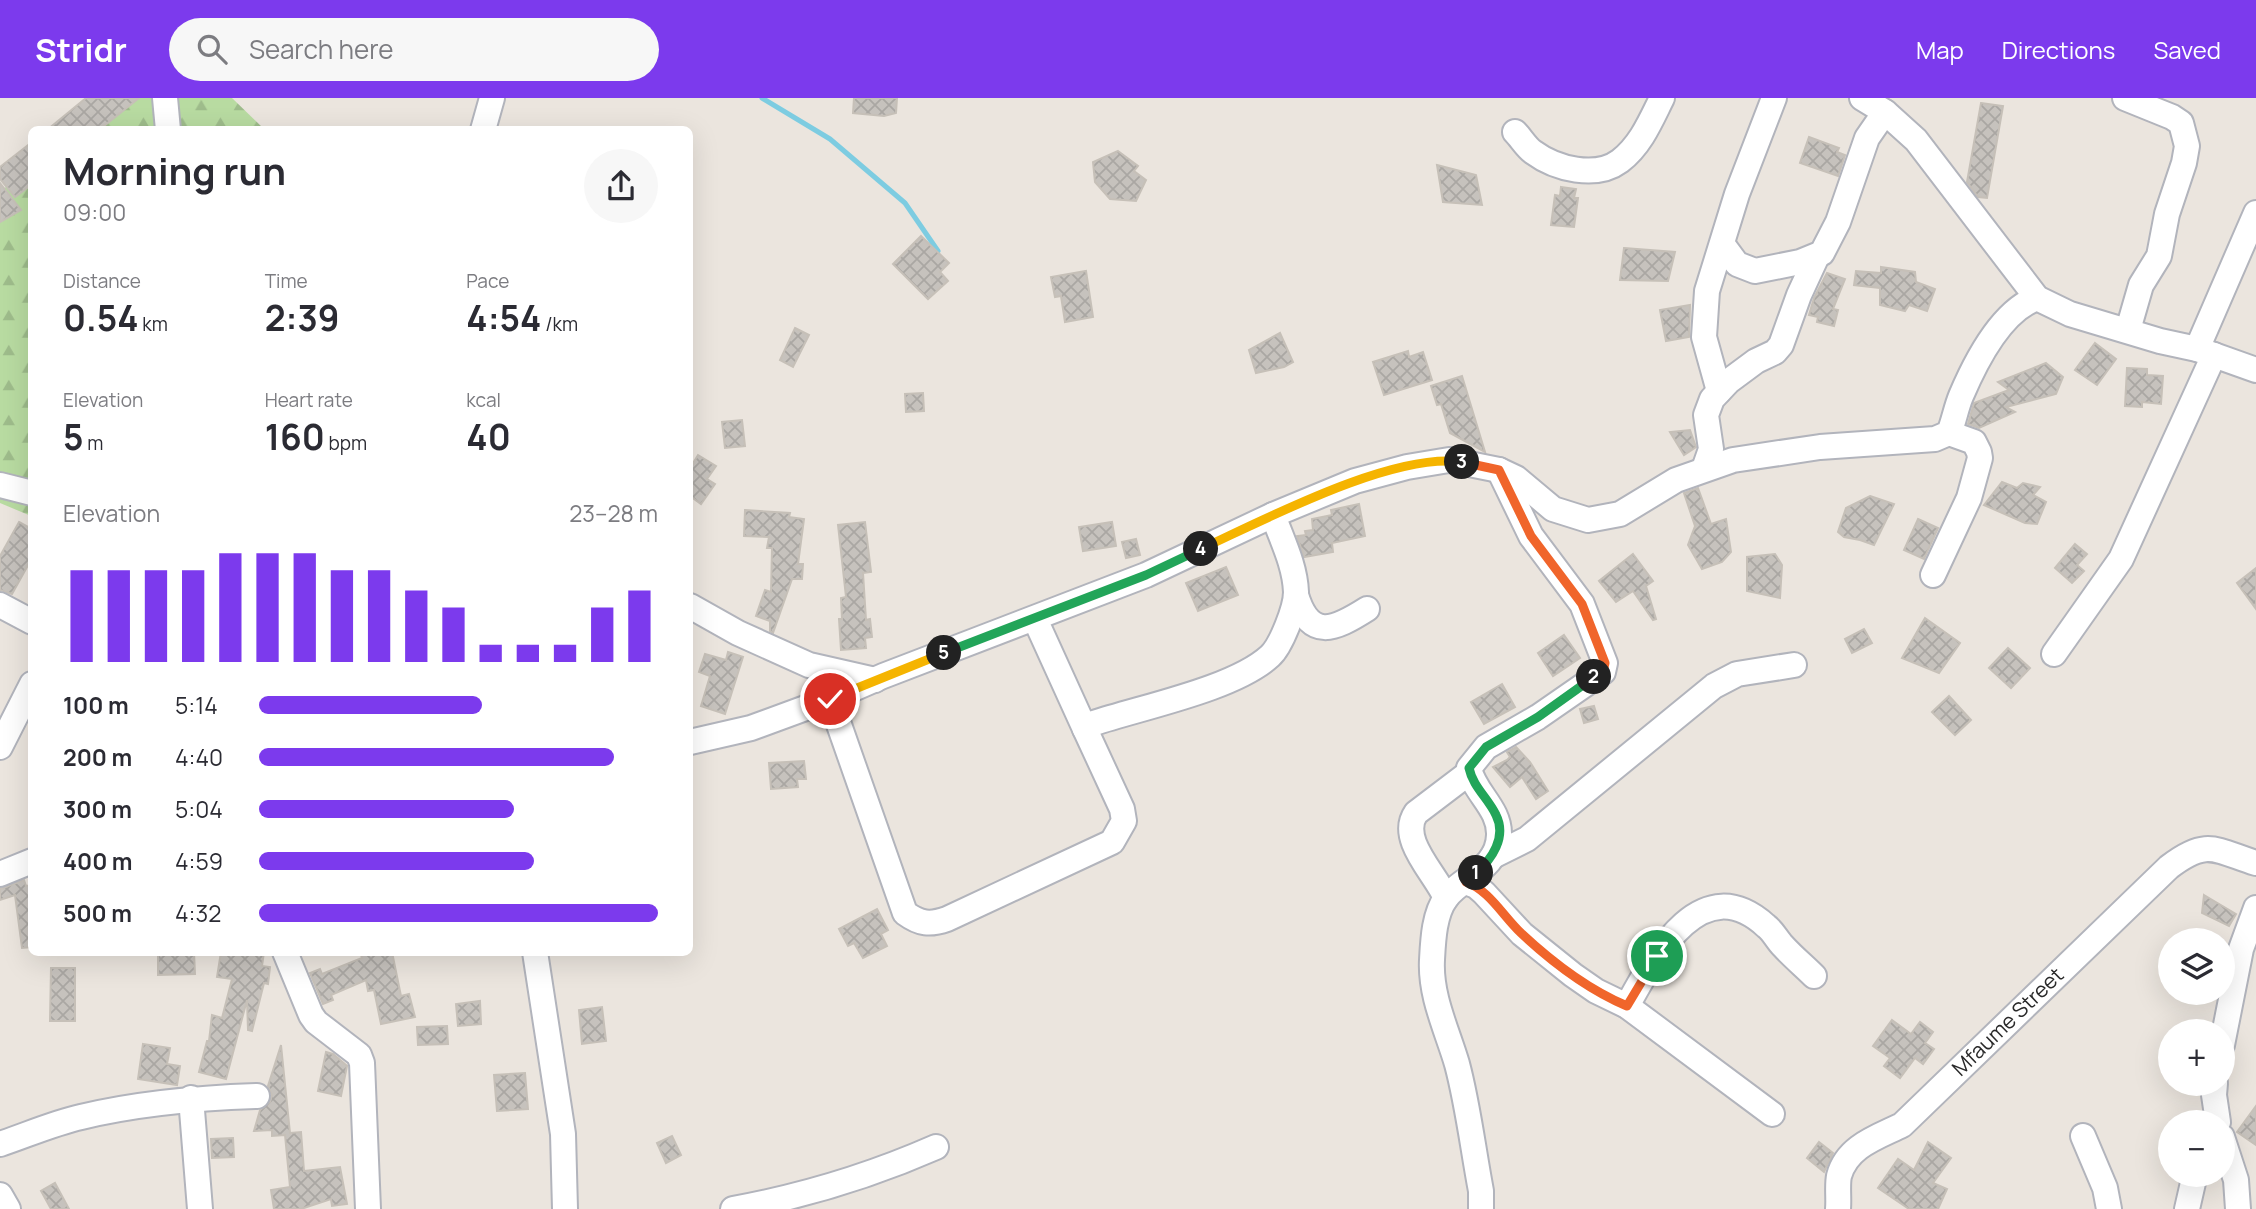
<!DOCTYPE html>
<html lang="en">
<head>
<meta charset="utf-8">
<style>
  :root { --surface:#fff; --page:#f7f7f7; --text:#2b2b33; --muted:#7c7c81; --accent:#7c3aed }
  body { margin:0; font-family:Manrope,sans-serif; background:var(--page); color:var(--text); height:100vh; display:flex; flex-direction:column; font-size:26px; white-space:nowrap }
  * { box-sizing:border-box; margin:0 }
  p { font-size:23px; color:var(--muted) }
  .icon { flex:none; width:38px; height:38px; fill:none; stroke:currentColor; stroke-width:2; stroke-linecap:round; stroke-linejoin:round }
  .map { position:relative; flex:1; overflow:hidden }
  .side { position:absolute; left:28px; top:28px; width:665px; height:830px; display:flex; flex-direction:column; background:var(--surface); border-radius:10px; box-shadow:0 7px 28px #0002 }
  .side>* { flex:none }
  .controls { position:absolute; left:2158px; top:830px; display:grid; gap:14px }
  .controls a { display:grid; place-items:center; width:77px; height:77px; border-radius:50%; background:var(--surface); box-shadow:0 7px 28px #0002; font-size:35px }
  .pin { position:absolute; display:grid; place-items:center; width:60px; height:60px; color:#fff; margin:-30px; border:4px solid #fff; border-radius:50%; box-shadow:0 2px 7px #0007 }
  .km { position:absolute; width:35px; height:35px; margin:-18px; border-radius:50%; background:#222; color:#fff; font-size:19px; line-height:35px; text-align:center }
  .round { display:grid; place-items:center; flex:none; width:74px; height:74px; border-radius:37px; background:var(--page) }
  .head { display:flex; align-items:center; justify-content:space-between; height:119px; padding:0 35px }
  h1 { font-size:38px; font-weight:700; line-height:52px }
  .stats { display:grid; grid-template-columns:repeat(3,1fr); gap:10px; height:119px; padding:7px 35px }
  .stats div { display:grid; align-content:center }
  .stats b { font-size:35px; font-weight:700 }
  .stats small { font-size:19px; font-weight:400 }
  .stats p { font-size:19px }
  .chart { height:196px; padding:14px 35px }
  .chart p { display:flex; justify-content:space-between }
  .chart svg { width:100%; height:126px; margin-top:7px; stroke:var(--accent); stroke-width:6 }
  ul { padding:0 35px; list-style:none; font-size:23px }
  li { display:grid; grid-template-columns:112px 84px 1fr; align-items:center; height:52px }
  li i { height:18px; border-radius:9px; background:var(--accent) }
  header { display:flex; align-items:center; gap:42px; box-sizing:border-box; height:98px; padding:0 35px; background:var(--accent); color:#fff }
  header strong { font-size:33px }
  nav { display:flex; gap:38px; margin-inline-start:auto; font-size:24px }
  .search { width:490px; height:63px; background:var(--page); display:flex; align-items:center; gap:18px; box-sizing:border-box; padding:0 24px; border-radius:38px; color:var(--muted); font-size:26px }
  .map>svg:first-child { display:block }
  .forest { fill:url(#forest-firs) }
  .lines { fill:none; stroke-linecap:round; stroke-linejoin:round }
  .stream { stroke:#7dcce1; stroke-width:5 }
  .building { fill:url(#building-cross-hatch); stroke:#c6c0b8; stroke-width:2 }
  .minor-casing { stroke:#b2b4bc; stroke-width:28 }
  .minor { stroke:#fff; stroke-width:24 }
  .split-1-casing { stroke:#fff; stroke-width:14 }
  .split-2-casing { stroke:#fff; stroke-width:14 }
  .split-3-casing { stroke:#fff; stroke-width:14 }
  .split-4-casing { stroke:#fff; stroke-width:14 }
  .split-5-casing { stroke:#fff; stroke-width:14 }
  .split-6-casing { stroke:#fff; stroke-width:14 }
  .split-1 { stroke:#f0652b; stroke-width:9 }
  .split-2 { stroke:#22a559; stroke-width:9 }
  .split-3 { stroke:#f0652b; stroke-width:9 }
  .split-4 { stroke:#f5b400; stroke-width:9 }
  .split-5 { stroke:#22a559; stroke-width:9 }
  .split-6 { stroke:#f5b400; stroke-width:9 }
  .labels { text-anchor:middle; stroke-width:6; stroke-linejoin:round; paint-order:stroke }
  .street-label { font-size:21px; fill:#2a2a2a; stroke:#fff }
</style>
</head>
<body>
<header>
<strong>Stridr</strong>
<div class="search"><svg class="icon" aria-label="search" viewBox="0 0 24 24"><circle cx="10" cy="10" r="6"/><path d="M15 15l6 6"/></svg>Search here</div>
<nav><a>Map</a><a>Directions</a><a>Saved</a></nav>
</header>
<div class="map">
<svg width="2256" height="1111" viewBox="0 0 2256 1111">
  <defs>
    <pattern id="forest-firs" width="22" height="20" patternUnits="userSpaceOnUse" patternTransform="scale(1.75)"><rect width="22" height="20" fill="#b8dba1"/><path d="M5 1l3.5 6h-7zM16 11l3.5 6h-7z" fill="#9ebc8b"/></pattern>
    <pattern id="building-cross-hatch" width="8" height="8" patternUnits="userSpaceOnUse" patternTransform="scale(1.75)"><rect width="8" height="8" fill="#c6c2bd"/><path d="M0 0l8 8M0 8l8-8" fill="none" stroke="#aaa7a3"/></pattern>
  </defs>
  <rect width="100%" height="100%" fill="#ebe5de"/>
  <!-- forest -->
  <g class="forest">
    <polygon points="128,0 232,0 264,31 76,32"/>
    <polygon points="31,68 31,418 0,405 0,94"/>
  </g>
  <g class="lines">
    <!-- stream -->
    <polyline class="stream" points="762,0 830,41 905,105 938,153"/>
  </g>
  <!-- building -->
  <g class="building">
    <polygon points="86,0 139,0 99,32 47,32"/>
    <polygon points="854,0 897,0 896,15 884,18 853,15"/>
    <polygon points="1981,5 2003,8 1987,100 1978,99 1967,84"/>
    <polygon points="1809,39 1839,50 1837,54 1845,57 1838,78 1800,65"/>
    <polygon points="32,44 32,86 15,99 0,81 0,69"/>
    <polygon points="1118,53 1138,68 1134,73 1146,82 1136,103 1110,101 1095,84 1093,64"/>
    <polygon points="1437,67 1476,77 1482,107 1443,104"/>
    <polygon points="0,85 21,112 0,124"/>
    <polygon points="1561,89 1576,91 1574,100 1578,100 1574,129 1551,127 1555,97 1560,98"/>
    <polygon points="921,138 949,165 940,174 948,183 928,201 893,166"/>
    <polygon points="1624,150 1675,154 1668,183 1620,182"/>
    <polygon points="1881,169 1915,174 1916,184 1935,191 1927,213 1909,207 1905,213 1880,207 1880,190 1854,187 1856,173 1881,175"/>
    <polygon points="1086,173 1093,219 1065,224 1061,198 1055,199 1051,179"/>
    <polygon points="1827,175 1845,181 1833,211 1838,212 1834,228 1817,224 1818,219 1809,217 1814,200"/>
    <polygon points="1690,207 1689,239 1666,243 1660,212"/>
    <polygon points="795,230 809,237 793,269 780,262"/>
    <polygon points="1280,235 1293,264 1284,269 1256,275 1249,252"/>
    <polygon points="2095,245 2116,261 2097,287 2075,272"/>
    <polygon points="1408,253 1409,259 1423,254 1432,282 1384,297 1373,264"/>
    <polygon points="2046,265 2063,279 2056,296 2006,309 2015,314 1979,330 1968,326 1974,305 2009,292 1998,284"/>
    <polygon points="2127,270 2147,271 2147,277 2163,278 2161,306 2142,304 2142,309 2125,308"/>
    <polygon points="1462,278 1485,354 1450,335 1441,306 1437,307 1431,288"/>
    <polygon points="923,295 924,313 906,314 905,296"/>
    <polygon points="742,322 745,348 725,350 722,324"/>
    <polygon points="1690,332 1696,349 1684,357 1670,334"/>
    <polygon points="698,357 716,368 707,381 715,386 701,406 690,398 690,370"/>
    <polygon points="2002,384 2017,390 2023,385 2040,389 2033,397 2046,404 2037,426 2025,425 1984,407"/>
    <polygon points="1698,390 1711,426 1726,421 1731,454 1722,464 1702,471 1688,447 1695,428 1684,395"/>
    <polygon points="1870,398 1894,406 1874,447 1860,442 1844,439 1838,434 1846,410"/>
    <polygon points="1359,406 1365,438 1332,445 1333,454 1304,459 1297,438 1306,437 1305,433 1313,432 1312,421 1332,417 1331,412"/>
    <polygon points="745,412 790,415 789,419 804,421 798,466 803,466 802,481 792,481 773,535 770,533 770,523 756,518 765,492 771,494 772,450 767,450 769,439 744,438"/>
    <polygon points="1918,421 1938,430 1924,461 1904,452"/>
    <polygon points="19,424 32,431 32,460 12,496 0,492 0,458"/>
    <polygon points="865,424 871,474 863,475 866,522 870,521 872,539 865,540 866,550 841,552 839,521 842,521 841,500 846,499 838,427"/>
    <polygon points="1112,424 1116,448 1083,453 1079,429"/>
    <polygon points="1136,441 1140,457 1126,460 1122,444"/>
    <polygon points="2075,446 2087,456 2077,467 2084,473 2072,485 2055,470"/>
    <polygon points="1633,456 1653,483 1646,488 1656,521 1653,522 1633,493 1616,504 1599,483"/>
    <polygon points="1775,456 1782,467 1780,500 1747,493 1747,459"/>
    <polygon points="1226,469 1238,497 1198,513 1186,485"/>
    <polygon points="2256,470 2256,511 2237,485"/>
    <polygon points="1925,520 1960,545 1939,575 1902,560"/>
    <polygon points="1864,531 1872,545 1852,555 1845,541"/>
    <polygon points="1564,537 1580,560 1553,578 1538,555"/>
    <polygon points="2008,550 2030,570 2011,590 1989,570"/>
    <polygon points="728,554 743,559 725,616 701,608 710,578 699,574 705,556 726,562"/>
    <polygon points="1502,586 1515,609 1484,626 1471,604"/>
    <polygon points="1949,598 1971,622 1955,637 1932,614"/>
    <polygon points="1594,608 1598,621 1584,625 1580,611"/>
    <polygon points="1516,649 1530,664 1548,693 1536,701 1522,679 1510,689 1493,669 1507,662 1510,659 1507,654"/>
    <polygon points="804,663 806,681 797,681 798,689 771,691 769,665"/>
    <polygon points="24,782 26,788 32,787 32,849 22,850 15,797 0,802 0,791"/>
    <polygon points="2204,797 2236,816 2229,828 2202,815"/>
    <polygon points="877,811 888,832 881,836 887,848 863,860 854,845 848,848 839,831"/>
    <polygon points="158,854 194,854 195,876 158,877"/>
    <polygon points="221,854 264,854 262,868 270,869 268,886 264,885 252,933 248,932 247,902 226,981 199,974 207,943 209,943 212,917 222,920 232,881 217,879"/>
    <polygon points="377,854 392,854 401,898 409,896 415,919 381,926 374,892 368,893 366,882 331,897 333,902 323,906 310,875 320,871 322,876 362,860 361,857"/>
    <polygon points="51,870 75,870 75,923 50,923"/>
    <polygon points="480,903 481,926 458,928 456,906"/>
    <polygon points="602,909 606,943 582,946 579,912"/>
    <polygon points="1892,922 1911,936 1920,924 1933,934 1925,945 1934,951 1923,966 1915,960 1900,980 1884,968 1890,960 1873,948"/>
    <polygon points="447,928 448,946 418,947 417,929"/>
    <polygon points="143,946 170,950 167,966 180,968 177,987 138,981"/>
    <polygon points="281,947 290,1035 301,1034 304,1073 340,1069 347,1106 332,1108 331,1101 301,1111 274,1111 271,1092 290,1089 285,1037 272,1038 272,1032 254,1033 260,1012 270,1004 272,997 268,988"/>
    <polygon points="326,954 333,956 347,968 341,998 318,993"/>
    <polygon points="525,975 528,1011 497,1013 494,977"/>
    <polygon points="2256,1008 2256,1047 2237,1034"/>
    <polygon points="672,1038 681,1057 666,1065 657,1045"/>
    <polygon points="233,1040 234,1059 212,1060 211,1041"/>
    <polygon points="1819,1044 1833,1055 1824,1074 1807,1060"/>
    <polygon points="1928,1044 1951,1060 1933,1085 1947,1091 1938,1111 1909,1111 1878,1090 1898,1061 1914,1072"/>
    <polygon points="55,1085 69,1111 51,1111 41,1093"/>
  </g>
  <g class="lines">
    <!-- minor casing -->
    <g class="minor-casing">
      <g id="minor">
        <polyline points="165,0 168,32"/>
        <polyline points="1862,0 1885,14 1916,42 2037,200 2070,216 2160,243 2197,251 2256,272"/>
        <polyline points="2125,0 2172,19 2181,25 2187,48 2184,65 2167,116 2159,158 2141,187 2128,232"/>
        <polyline points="483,32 492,0"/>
        <path d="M1515,34C1521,40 1526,49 1533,54C1556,71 1596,81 1620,63C1641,47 1651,22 1662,0"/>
        <polyline points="1723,147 1737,166 1755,173 1800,164 1822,155 1838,124 1867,40 1885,14"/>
        <polyline points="2197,251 2256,115"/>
        <polyline points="1719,293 1704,239 1707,193 1737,96 1774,0"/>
        <polyline points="1704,371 1711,351 1706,317 1712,301 1729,283 1756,263 1775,254 1781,247 1799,197 1817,158"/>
        <polyline points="0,387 32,395"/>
        <polyline points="1933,477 1969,400 1980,360 1979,354 1974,344 1949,335"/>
        <path d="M1296,497C1310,543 1334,532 1367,511"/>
        <polyline points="0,507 32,524"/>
        <polyline points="690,508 738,535 809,567 875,582"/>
        <polyline points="1035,521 1085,631"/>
        <polyline points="2054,556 2121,461 2214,257"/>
        <path d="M830,601L905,815C920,826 930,827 947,821L1112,744L1124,723L1122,711L1085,631L1094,625C1142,609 1234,591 1270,558C1281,548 1296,510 1296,494C1295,467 1282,442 1273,417"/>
        <path d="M690,644L751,630L830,601L883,578L1146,477L1273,417L1355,383L1407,369L1449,362L1499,372L1516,380L1553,411L1588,422L1620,416L1676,382L1733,362L1820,349L1935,341L1949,335C1954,323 1956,310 1961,298C1975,265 2001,213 2037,200"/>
        <polyline points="0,649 32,586"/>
        <polyline points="1493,758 1527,741 1714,588 1737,576 1794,567"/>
        <polyline points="0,776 32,763"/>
        <polyline points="1466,784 1476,788 1484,795 1522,836 1573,877 1596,893 1627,908 1772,1016"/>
        <path d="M1446,800C1435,775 1398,741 1416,715L1470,674"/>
        <polyline points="285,854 311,917 316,924 359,957 362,965 368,1111"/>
        <polyline points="535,854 563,1036 565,1111"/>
        <path d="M1627,908C1654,859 1701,769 1766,828C1773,833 1777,842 1783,848C1793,859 1804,868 1814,878"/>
        <polyline points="2222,947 2241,851 2256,810"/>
        <polyline points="2215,985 2214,997 2218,1024"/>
        <polyline points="191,1000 200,1111"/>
        <polyline points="2083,1038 2105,1090 2109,1111"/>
        <polyline points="2222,1039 2236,1082 2238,1111"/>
        <path d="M0,1046C27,1037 54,1025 81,1019C139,1005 198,1000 257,998"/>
        <polyline points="0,1097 8,1111"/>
        <path d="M733,1111C804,1098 870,1078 936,1049"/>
        <path d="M1481,1111V1093C1473,1051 1468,1007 1457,966C1447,932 1430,898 1432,862C1433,843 1434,816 1446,800C1462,778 1498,772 1499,737C1500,710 1474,695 1469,670L1486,649L1538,619L1603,574L1605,565L1582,506L1531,438L1499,372"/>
        <path d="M1838,1111C1839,1101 1837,1087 1839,1078C1847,1048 1878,1039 1902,1027L2169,769C2207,740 2215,752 2256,765"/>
        <polyline points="2187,1111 2195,1076"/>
      </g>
    </g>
    <!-- minor -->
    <use href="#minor" class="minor"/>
  </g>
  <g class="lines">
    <!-- split-1 casing -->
    <g class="split-1-casing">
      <path id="split-1" d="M1476,775L1466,784C1489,792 1503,818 1521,835C1552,864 1587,891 1627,908L1657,858"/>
    </g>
    <!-- split-2 casing -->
    <g class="split-2-casing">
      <path id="split-2" d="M1476,775C1492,761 1507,739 1496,717C1488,700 1473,689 1469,670L1486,649L1538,619L1594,579"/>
    </g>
    <!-- split-3 casing -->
    <g class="split-3-casing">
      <polyline id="split-3" points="1462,364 1499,372 1531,438 1582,506 1605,565 1603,574 1594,579"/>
    </g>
    <!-- split-4 casing -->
    <g class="split-4-casing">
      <path id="split-4" d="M1201,451C1266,421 1393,354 1462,364"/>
    </g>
    <!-- split-5 casing -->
    <g class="split-5-casing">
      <polyline id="split-5" points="944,555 1146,477 1201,451"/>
    </g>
    <!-- split-6 casing -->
    <g class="split-6-casing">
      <polyline id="split-6" points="830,601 944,555"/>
    </g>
    <!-- split-1 -->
    <use href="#split-1" class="split-1"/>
    <!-- split-2 -->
    <use href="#split-2" class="split-2"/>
    <!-- split-3 -->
    <use href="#split-3" class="split-3"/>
    <!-- split-4 -->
    <use href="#split-4" class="split-4"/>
    <!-- split-5 -->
    <use href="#split-5" class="split-5"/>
    <!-- split-6 -->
    <use href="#split-6" class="split-6"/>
  </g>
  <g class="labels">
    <!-- street labels -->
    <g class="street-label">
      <text transform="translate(2008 924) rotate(-44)" y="7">Mfaume Street</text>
    </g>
  </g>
</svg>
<div class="controls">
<a><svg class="icon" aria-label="layers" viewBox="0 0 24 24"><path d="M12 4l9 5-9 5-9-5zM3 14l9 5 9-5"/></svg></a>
<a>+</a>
<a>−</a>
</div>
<div class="pin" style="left:1657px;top:858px;background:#1e9e55"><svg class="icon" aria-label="arrive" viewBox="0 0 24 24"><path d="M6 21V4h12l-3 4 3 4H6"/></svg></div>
<div class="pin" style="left:830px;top:601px;background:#d93025"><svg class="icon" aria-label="check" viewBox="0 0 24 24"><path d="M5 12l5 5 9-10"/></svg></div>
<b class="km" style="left:1476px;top:775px">1</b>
<b class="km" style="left:1594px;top:579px">2</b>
<b class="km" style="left:1462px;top:364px">3</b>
<b class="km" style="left:1201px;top:451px">4</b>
<b class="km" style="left:944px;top:555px">5</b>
<section class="side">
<div class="head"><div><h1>Morning run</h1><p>09:00</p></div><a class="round"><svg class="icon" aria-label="share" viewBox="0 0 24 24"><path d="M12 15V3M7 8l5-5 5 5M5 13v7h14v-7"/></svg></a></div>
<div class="stats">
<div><p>Distance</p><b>0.54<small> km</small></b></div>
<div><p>Time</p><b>2:39</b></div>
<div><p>Pace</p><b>4:54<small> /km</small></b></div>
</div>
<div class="stats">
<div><p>Elevation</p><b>5<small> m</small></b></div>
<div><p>Heart rate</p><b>160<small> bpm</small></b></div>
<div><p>kcal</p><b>40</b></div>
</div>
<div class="chart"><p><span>Elevation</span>23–28 m</p>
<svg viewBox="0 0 160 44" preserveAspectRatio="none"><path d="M5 44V12M15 44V12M25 44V12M35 44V12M45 44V6M55 44V6M65 44V6M75 44V12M85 44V12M95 44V19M105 44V25M115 44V38M125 44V38M135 44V38M145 44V25M155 44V19"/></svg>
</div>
<ul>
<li><b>100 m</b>5:14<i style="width:56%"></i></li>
<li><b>200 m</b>4:40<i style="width:89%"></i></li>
<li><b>300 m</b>5:04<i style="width:64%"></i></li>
<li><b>400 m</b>4:59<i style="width:69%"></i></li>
<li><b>500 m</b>4:32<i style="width:100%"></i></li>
</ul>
</section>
</div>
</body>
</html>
